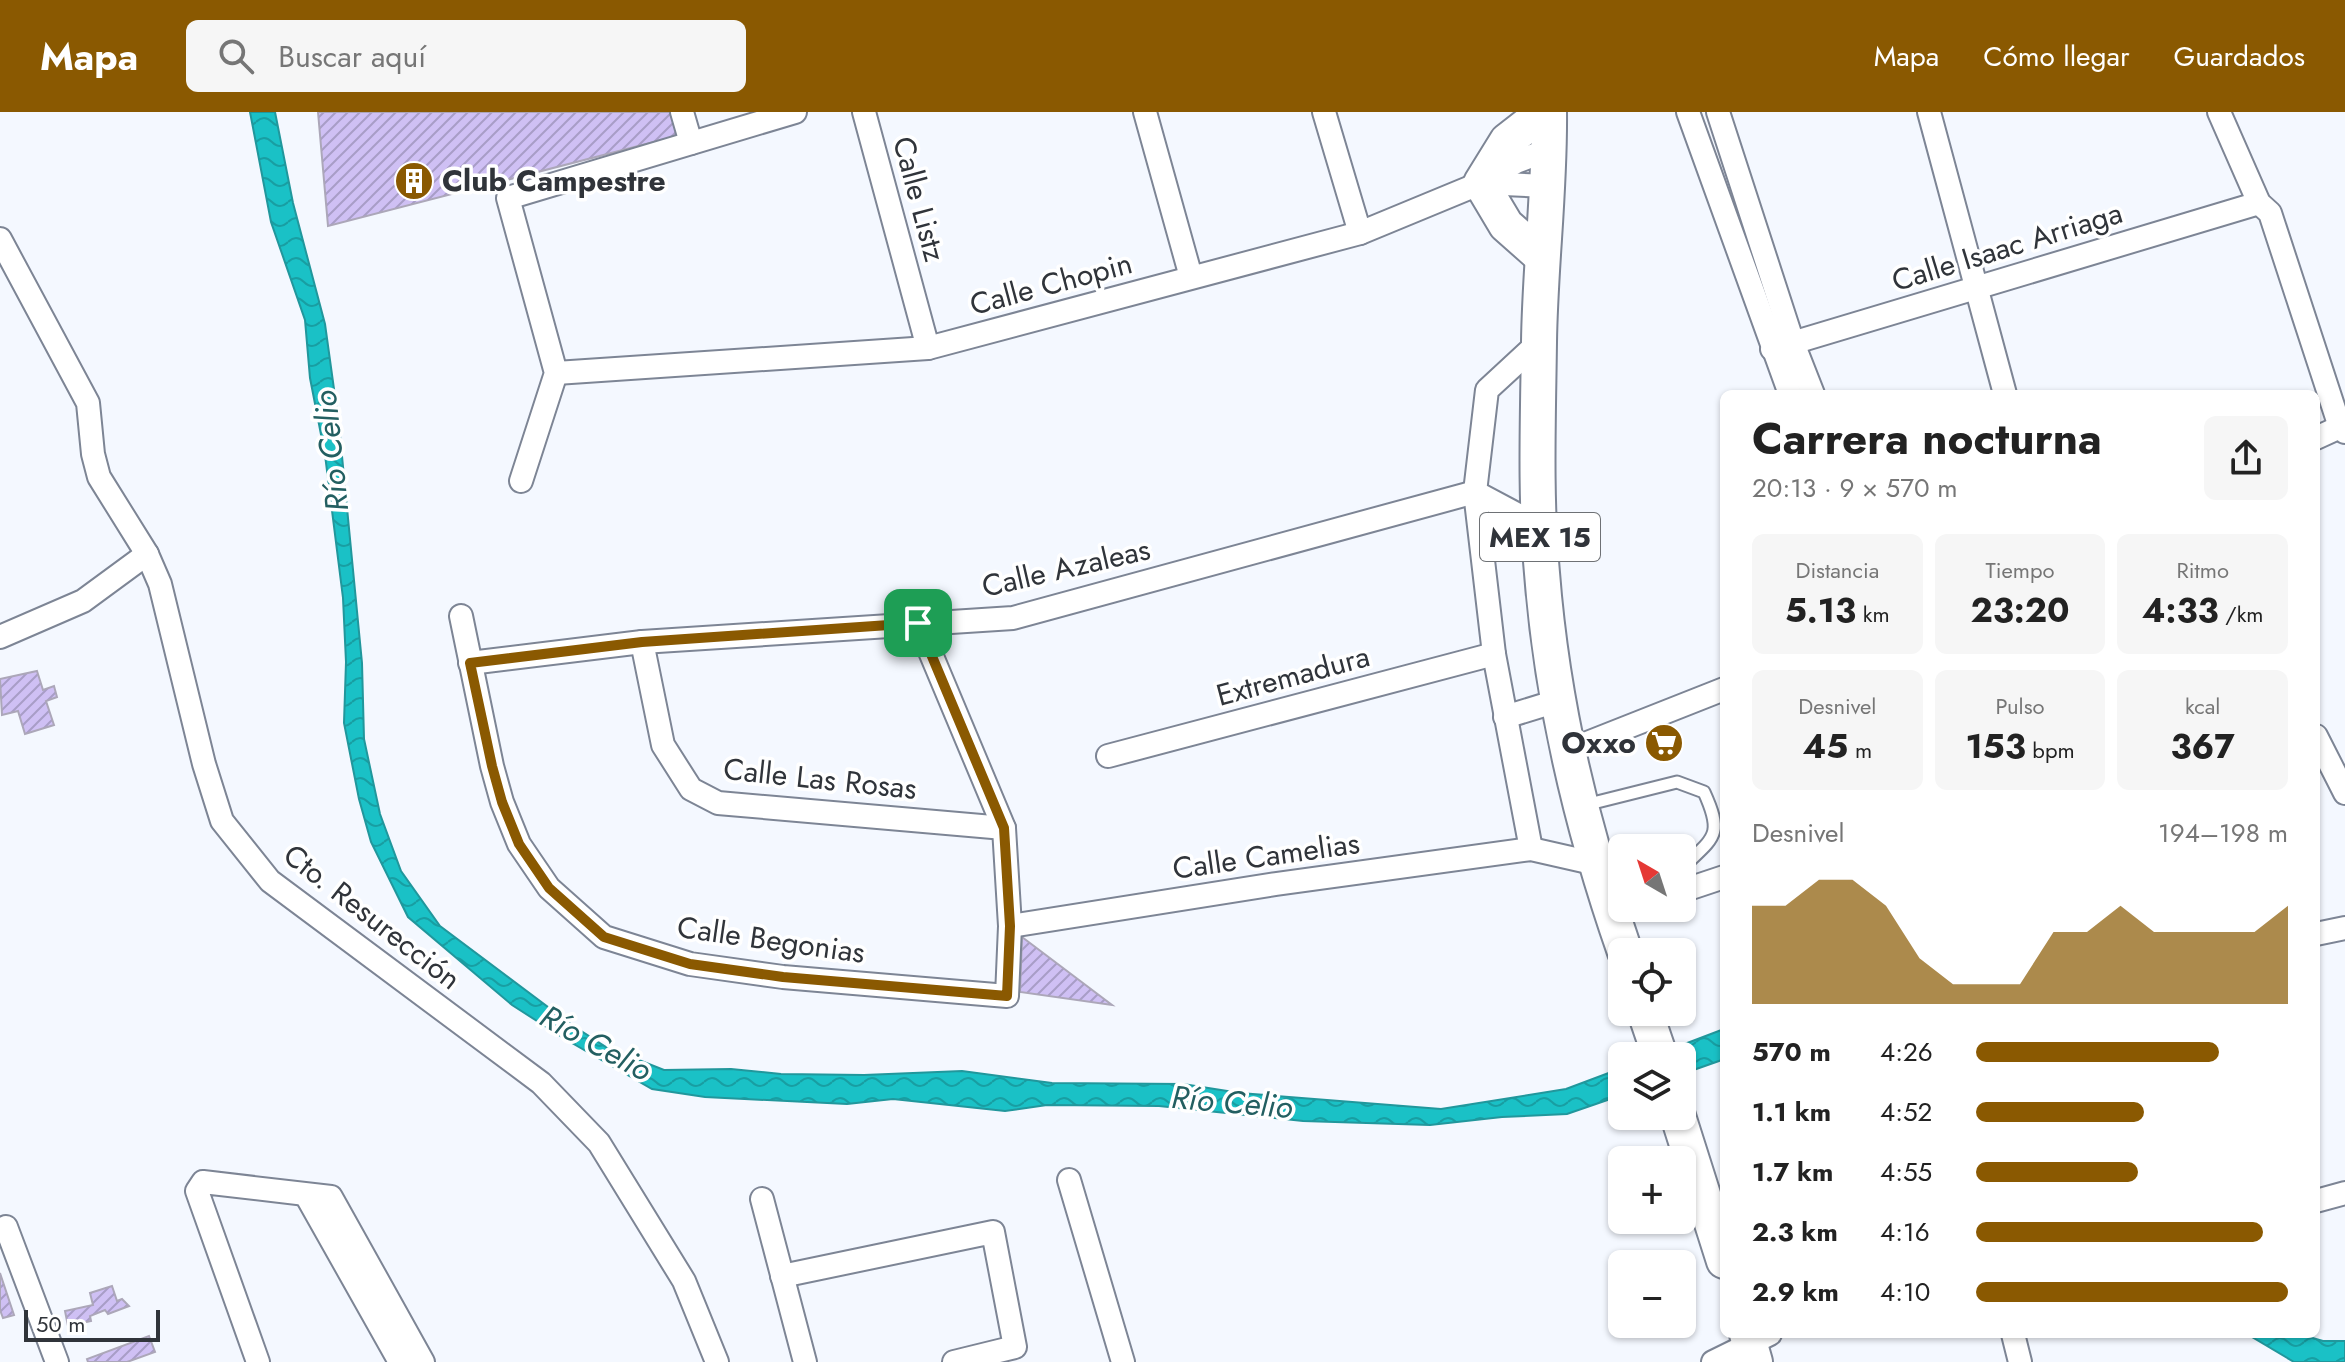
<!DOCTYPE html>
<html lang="es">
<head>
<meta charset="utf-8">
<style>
  :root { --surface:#fff; --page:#f6f6f6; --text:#222; --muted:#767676; --accent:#8a5901 }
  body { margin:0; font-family:Jost,sans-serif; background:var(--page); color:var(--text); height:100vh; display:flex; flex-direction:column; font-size:30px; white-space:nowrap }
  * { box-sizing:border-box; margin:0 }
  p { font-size:26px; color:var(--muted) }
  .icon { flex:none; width:44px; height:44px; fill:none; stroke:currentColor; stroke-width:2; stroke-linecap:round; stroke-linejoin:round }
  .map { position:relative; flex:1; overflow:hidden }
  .side { position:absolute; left:1720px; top:278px; width:600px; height:948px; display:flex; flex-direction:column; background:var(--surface); border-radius:12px; box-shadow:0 2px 6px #0004 }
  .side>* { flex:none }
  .needle { width:52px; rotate:321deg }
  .buttons { position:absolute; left:1608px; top:722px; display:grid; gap:16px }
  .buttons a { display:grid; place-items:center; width:88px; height:88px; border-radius:12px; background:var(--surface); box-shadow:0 2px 6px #0004; font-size:40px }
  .scale { position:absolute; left:24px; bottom:20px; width:136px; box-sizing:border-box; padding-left:8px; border:4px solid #30343a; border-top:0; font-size:22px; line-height:28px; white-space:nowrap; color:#30343a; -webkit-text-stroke:6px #fff; paint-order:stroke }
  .pin { position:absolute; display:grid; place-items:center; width:68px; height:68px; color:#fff; margin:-34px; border-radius:16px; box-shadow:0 4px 12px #0006 }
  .round { display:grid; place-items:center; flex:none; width:84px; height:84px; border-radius:12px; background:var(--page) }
  .summary { display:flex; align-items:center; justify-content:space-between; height:136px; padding:0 32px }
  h1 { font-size:44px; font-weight:700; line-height:60px }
  .metrics { display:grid; grid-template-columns:repeat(3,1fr); gap:12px; height:136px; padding:8px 32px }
  .metrics div { display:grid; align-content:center; border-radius:12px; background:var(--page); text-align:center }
  .metrics b { font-size:34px; font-weight:700 }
  .metrics small { font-size:22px; font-weight:400 }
  .metrics p { font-size:22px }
  .chart { height:224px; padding:16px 32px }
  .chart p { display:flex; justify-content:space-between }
  .chart svg { width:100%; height:144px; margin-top:8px; fill:var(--accent); opacity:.7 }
  ul { padding:0 32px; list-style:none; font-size:26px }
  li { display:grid; grid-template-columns:128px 96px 1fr; align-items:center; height:60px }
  li i { height:20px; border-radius:10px; background:var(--accent) }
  header { display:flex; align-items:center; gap:48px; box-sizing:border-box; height:112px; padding:0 40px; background:var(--accent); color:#fff }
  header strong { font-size:38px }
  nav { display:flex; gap:44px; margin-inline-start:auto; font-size:28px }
  .search { width:560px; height:72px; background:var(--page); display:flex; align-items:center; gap:20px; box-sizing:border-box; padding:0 28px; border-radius:12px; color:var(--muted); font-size:30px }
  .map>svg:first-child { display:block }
  .water { fill:url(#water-waves); stroke:#21979c; stroke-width:2 }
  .building { fill:url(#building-hatch); stroke:#aca7b9; stroke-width:2 }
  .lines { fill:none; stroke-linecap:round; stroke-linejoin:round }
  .lane-casing { stroke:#7d8595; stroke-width:15 }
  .street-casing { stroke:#7d8595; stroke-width:26 }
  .primary-casing { stroke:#7d8595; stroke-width:38 }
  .lane { stroke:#fff; stroke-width:11 }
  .street { stroke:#fff; stroke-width:22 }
  .primary { stroke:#fff; stroke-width:34 }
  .route-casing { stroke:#fff; stroke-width:16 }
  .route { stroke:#8a5901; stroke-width:10 }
  .labels { text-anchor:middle; stroke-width:7; stroke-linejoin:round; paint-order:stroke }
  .shield { fill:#fff; stroke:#6e7175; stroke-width:2 }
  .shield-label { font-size:28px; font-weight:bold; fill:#30343a }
  .poi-label { font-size:30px; font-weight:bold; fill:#30343a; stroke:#fff; text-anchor:start }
  .street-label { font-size:30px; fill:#30343a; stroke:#fff }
  .water-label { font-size:32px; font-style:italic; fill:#235f61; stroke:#fff }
</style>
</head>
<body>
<header>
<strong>Mapa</strong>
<div class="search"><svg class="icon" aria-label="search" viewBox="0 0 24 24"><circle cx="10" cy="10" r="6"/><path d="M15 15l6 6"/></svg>Buscar aquí</div>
<nav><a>Mapa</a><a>Cómo llegar</a><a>Guardados</a></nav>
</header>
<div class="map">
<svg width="2345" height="1250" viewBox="0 0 2345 1250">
  <defs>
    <pattern id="water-waves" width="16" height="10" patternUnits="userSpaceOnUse" patternTransform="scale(2)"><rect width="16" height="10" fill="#1ac1c6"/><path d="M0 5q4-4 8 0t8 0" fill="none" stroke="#189ea2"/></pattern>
    <pattern id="building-hatch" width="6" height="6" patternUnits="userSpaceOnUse" patternTransform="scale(2)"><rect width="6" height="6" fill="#cfc0f4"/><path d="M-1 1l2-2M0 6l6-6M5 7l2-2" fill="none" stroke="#a89dc7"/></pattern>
  </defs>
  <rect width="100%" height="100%" fill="#f4f8ff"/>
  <!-- water -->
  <g class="water">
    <polygon points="250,0 275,0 293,91 325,212 339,313 362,551 364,627 380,702 401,759 440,814 572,913 606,935 664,958 731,957 781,962 864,963 962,959 1052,971 1183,972 1240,981 1441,997 1566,977 1622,956 1622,983 1567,1002 1502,1005 1430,1013 1303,1009 1159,994 1047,993 1005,999 893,987 847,992 705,985 652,977 565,927 512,893 408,805 371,730 359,687 344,611 346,550 343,486 325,343 310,266 305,208 271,110"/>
    <polygon points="1724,917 1724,947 1719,949 1682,962 1682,944 1653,944"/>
    <polygon points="2247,1222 2299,1222 2323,1229 2345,1229 2345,1250 2294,1250"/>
  </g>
  <!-- building -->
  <g class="building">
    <polygon points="318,0 673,0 681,23 328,114"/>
    <polygon points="37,559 43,578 54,574 57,585 46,589 54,613 25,622 18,599 2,603 0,567"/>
    <polygon points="1022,825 1112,893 1020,880"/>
    <polygon points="0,1161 14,1203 3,1206 0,1198"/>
    <polygon points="112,1174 117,1189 122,1187 129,1194 108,1202 105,1198 90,1204 91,1209 68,1214 65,1199 93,1193 90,1181"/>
    <polygon points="149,1224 155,1240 127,1250 88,1250 87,1247"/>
  </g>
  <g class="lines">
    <!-- lane casing -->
    <g class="lane-casing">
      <path id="lane" d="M1585,693L1677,670L1704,680C1724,724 1714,725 1682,756"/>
    </g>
    <!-- street casing -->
    <g class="street-casing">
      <g id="street">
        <polyline points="682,0 691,31"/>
        <polyline points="864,0 928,236"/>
        <polyline points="1145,0 1191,165"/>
        <polyline points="1324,0 1360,121"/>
        <polyline points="1688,0 1790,282"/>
        <polyline points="1718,0 1793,231 1813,282"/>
        <polyline points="1929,0 2005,282"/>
        <polyline points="2219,0 2259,91 2270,101 2340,315 2345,320"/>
        <polyline points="1489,66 1516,50 1550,37"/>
        <polyline points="0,127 88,291 93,342 99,365 147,442 160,472 204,652 222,709 270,769 541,971 599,1031 684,1169 717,1250"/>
        <polyline points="1772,237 2259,91"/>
        <polyline points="556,261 928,236 1360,121 1481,71 1547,74"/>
        <polyline points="2316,326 2340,315"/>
        <polyline points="521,369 556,261 508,86 795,0"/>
        <polyline points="1475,380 1539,414"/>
        <polyline points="461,504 492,654 502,690 519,732 549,776 604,825 690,852 783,865 1007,884 1010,814 1004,716 918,511"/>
        <polyline points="0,525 83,489 147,442"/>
        <polyline points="642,530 663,633 691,677 718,691 1004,716"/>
        <polyline points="470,551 642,530 1013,506 1475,380"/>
        <polyline points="1505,605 1557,589"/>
        <polyline points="2316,624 2345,681"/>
        <polyline points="1567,639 1724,577"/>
        <polyline points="1108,644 1494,542"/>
        <polyline points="1531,737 1494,542 1475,380 1487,278 1539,230"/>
        <polyline points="1682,779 1724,765"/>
        <polyline points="1010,814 1276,772 1531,737 1597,752"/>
        <polyline points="2316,822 2345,816"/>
        <polyline points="1069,1068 1123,1250"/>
        <polyline points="306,1083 400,1250"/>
        <polyline points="762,1087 805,1250"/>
        <polyline points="2316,1089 2345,1081"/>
        <polyline points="0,1118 6,1115 57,1250"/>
        <polyline points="782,1164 993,1120 1015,1235 954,1250"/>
        <polyline points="2013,1222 2020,1250"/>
        <polyline points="258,1250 197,1079 203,1070 331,1085 423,1250"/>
        <polyline points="1713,1250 1770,1222"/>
      </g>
    </g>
    <!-- primary casing -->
    <g class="primary-casing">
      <g id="primary">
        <path d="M1549,0C1550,77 1540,154 1539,230C1538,307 1535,385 1542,461C1552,591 1582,717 1625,840"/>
        <polyline points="1541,144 1506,113 1481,71 1507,29 1544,0"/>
        <polyline points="1645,900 1660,944"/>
        <polyline points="1678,1004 1724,1149"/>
        <polyline points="1747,1222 1755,1250"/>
      </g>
    </g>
    <!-- lane -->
    <use href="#lane" class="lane"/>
    <!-- street -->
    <use href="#street" class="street"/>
    <!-- primary -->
    <use href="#primary" class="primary"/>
  </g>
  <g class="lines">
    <!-- route casing -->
    <g class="route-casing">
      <polygon id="route" points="918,511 1004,716 1010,814 1007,884 783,865 690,852 604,825 549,776 519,732 502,690 492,654 470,551 642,530"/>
    </g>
    <!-- route -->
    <use href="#route" class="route"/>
  </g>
  <!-- icons -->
  <defs>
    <g id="building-disc" transform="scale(2)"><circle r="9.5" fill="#8a5901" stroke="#fff"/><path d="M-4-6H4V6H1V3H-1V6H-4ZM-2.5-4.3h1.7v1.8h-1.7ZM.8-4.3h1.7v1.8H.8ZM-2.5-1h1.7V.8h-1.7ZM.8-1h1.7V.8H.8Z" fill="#fff"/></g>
    <g id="supermarket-disc" transform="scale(2)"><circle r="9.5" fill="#8a5901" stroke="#fff"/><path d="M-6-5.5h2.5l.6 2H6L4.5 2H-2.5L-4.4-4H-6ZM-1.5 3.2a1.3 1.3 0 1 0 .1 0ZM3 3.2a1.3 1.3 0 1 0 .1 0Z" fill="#fff"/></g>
  </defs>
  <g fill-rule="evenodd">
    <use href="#building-disc" x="414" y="69"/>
    <use href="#supermarket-disc" x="1664" y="631"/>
  </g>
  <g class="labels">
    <!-- shield labels -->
    <rect class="shield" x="1480" y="401" width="120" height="48" rx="6"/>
    <g class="shield-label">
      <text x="1540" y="435">MEX 15</text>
    </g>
    <!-- poi labels -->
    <g class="poi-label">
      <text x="442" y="79">Club Campestre</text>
      <text x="1636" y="641" text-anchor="end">Oxxo</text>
    </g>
    <!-- street labels -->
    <g class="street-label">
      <text transform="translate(919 87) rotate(75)" y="10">Calle Listz</text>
      <text transform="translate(2007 135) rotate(-17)" y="10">Calle Isaac Arriaga</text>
      <text transform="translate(1051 172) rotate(-15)" y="10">Calle Chopin</text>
      <text transform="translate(1066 456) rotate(-13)" y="10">Calle Azaleas</text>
      <text transform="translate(1293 564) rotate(-15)" y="10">Extremadura</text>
      <text transform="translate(820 667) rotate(6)" y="10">Calle Las Rosas</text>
      <text transform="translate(1266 744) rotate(-8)" y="10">Calle Camelias</text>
      <text transform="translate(372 805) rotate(38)" y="10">Cto. Resurección</text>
      <text transform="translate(771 828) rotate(8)" y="10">Calle Begonias</text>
    </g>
    <!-- water labels -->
    <g class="water-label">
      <text transform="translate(331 339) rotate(-96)" y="11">Río Celio</text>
      <text transform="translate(596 931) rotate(29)" y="11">Río Celio</text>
      <text transform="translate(1232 990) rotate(5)" y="11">Río Celio</text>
    </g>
  </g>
</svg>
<div class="buttons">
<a><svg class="needle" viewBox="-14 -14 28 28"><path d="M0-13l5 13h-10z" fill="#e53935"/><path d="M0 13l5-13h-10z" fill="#767676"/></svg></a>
<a><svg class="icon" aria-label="locate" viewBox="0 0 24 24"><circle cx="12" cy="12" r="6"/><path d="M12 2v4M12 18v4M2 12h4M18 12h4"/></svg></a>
<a><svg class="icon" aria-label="layers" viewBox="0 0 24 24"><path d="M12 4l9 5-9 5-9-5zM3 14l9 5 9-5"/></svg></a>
<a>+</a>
<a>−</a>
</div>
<div class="scale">50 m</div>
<div class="pin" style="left:918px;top:511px;background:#1e9e55"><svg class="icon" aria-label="arrive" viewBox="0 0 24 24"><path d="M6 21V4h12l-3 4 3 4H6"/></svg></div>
<section class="side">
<div class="summary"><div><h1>Carrera nocturna</h1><p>20:13 · 9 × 570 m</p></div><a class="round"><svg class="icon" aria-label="share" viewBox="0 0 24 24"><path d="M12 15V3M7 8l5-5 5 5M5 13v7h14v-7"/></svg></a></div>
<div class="metrics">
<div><p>Distancia</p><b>5.13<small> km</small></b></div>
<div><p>Tiempo</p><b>23:20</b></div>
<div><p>Ritmo</p><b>4:33<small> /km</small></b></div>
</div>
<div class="metrics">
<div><p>Desnivel</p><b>45<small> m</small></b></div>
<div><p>Pulso</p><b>153<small> bpm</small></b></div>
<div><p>kcal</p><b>367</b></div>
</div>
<div class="chart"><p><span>Desnivel</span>194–198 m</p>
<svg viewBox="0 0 160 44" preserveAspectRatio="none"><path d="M0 44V14L10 14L20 6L30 6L40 14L50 30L60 38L70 38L80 38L90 22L100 22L110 14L120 22L130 22L140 22L150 22L160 14V44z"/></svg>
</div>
<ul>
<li><b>570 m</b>4:26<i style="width:78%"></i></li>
<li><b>1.1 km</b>4:52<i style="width:54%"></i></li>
<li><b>1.7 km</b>4:55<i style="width:52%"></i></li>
<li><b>2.3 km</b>4:16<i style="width:92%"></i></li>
<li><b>2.9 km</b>4:10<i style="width:100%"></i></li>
</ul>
</section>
</div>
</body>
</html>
